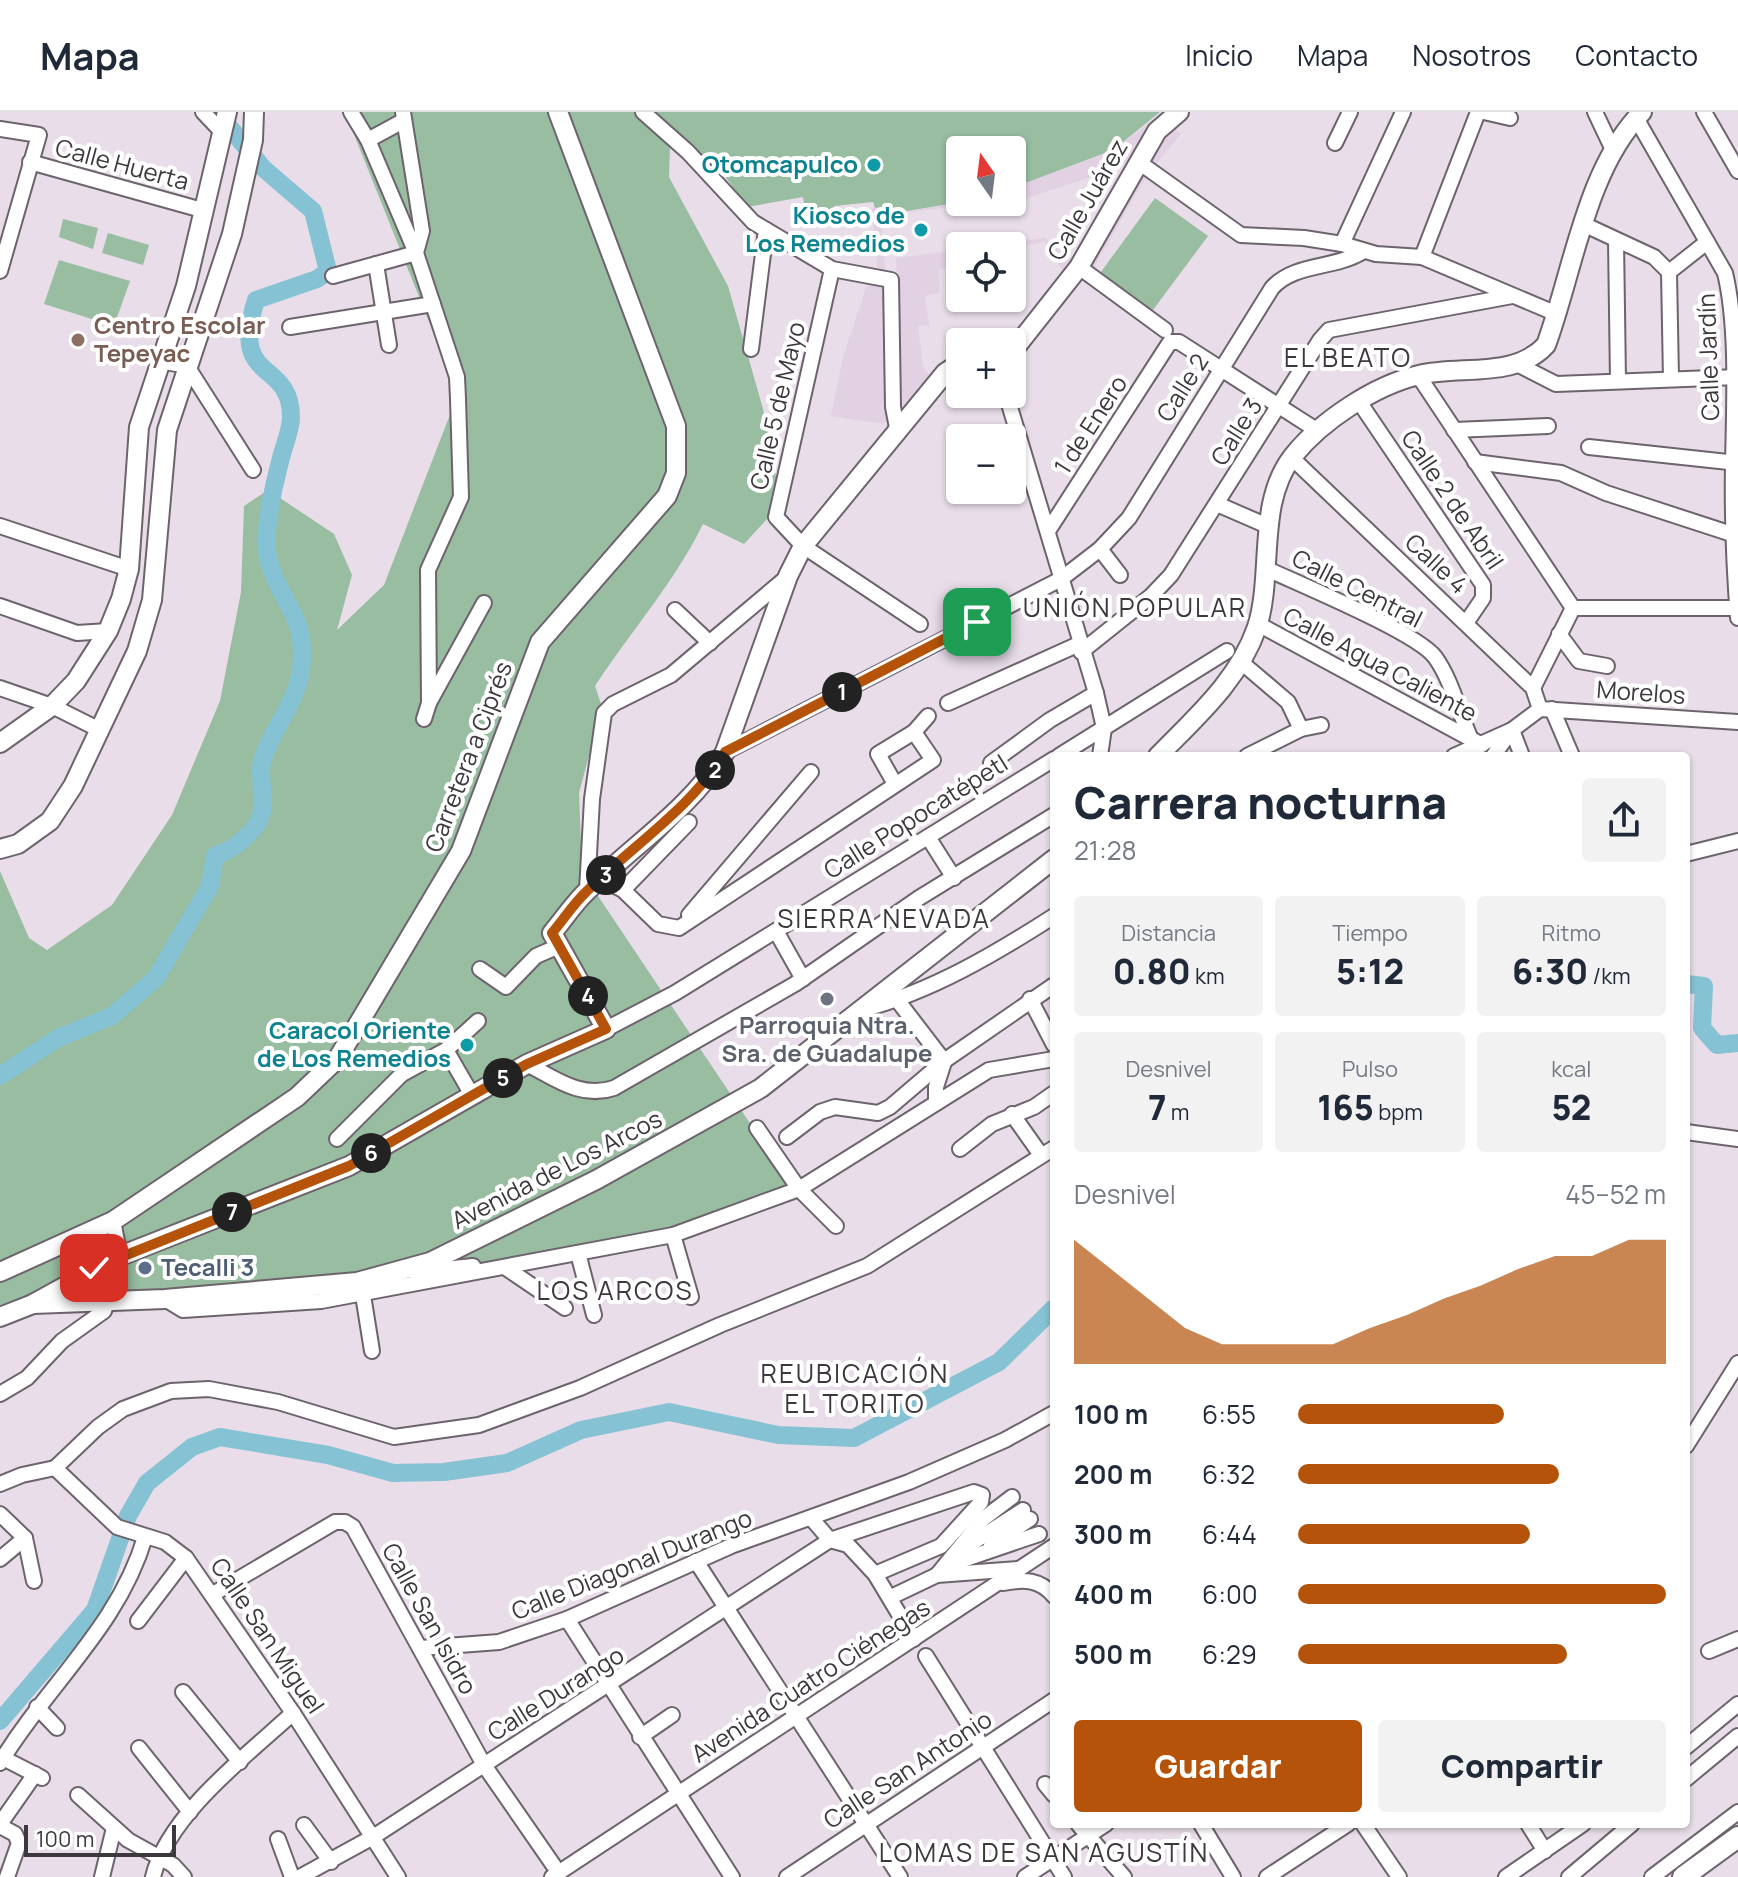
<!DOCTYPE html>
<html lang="es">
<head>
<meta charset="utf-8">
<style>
  :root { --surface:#fff; --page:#f2f2f3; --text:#1f2937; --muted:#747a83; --line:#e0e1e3; --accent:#b45309 }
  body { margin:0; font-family:Manrope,sans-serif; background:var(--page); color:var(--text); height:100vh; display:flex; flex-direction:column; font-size:30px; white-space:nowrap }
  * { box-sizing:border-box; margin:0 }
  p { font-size:26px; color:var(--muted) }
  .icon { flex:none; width:44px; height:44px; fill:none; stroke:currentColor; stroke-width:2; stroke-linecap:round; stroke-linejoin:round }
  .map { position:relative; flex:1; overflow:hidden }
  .drawer { position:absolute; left:1050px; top:640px; width:640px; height:1076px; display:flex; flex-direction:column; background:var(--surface); border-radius:8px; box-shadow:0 2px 6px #0004 }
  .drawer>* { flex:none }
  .needle { width:52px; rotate:346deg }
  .buttons { position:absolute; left:946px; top:24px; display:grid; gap:16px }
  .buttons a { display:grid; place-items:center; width:80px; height:80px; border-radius:8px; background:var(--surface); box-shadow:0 2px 6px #0004; font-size:40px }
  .scale { position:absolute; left:24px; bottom:20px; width:152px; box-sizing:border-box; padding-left:8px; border:4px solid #3c383d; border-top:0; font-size:22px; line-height:28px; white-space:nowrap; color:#3c383d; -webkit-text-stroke:6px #fff; paint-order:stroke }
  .pin { position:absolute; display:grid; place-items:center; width:68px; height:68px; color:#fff; margin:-34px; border-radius:16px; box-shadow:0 4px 12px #0006 }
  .km { position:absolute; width:40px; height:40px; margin:-20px; border-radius:50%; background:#222; color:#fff; font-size:22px; line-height:40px; text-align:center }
  .round { display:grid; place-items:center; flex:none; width:84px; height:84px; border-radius:8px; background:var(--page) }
  .head { display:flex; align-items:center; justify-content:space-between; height:136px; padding:0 24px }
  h1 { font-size:44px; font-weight:800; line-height:60px }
  .figures { display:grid; grid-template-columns:repeat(3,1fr); gap:12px; height:136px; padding:8px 24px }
  .figures div { display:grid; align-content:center; border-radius:8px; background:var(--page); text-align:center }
  .figures b { font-size:34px; font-weight:800 }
  .figures small { font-size:22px; font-weight:400 }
  .figures p { font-size:22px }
  .chart { height:224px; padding:16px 24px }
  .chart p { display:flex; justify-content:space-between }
  .chart svg { width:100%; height:144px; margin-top:8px; fill:var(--accent); opacity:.7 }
  .button { display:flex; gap:16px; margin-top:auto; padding:16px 24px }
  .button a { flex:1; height:92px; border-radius:8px; background:var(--accent); color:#fff; font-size:32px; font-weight:800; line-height:92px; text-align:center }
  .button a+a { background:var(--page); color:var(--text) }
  ul { padding:0 24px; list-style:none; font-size:26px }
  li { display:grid; grid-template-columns:128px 96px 1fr; align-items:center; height:60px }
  li i { height:20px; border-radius:10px; background:var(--accent) }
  header { display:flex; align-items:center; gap:48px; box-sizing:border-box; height:112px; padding:0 40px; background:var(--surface); border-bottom:2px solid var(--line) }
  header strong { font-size:38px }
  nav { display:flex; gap:44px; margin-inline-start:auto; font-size:28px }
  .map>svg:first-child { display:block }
  .commercial { fill:#e2d1e3 }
  .green { fill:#98bda0 }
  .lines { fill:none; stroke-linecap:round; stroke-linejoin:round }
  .river { stroke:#85c2d3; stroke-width:18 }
  .minor-casing { stroke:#6d636d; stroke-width:18 }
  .major-casing { stroke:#6d636d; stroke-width:22 }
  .highway-casing { stroke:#6d636d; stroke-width:24 }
  .minor { stroke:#fff; stroke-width:14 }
  .major { stroke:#fff; stroke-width:18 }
  .highway { stroke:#fff; stroke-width:20 }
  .route-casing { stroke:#fff; stroke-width:16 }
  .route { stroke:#b45309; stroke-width:10 }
  .culture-dot { fill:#0f9aa8; stroke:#fff; stroke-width:3 }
  .education-dot { fill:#8d6e63; stroke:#fff; stroke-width:3 }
  .worship-dot { fill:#6b7280; stroke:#fff; stroke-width:3 }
  .service-dot { fill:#5c6f8a; stroke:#fff; stroke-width:3 }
  .labels { text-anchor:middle; stroke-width:8; stroke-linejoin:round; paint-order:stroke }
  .street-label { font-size:24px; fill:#3c383d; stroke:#fff }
  .culture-label { font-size:24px; font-weight:bold; fill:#0d838f; stroke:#fff; text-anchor:end }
  .education-label { font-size:24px; font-weight:bold; fill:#785e54; stroke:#fff; text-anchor:start }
  .worship-label { font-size:24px; font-weight:bold; fill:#5b616d; stroke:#fff }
  .service-label { font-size:24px; font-weight:bold; fill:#4e5e75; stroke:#fff; text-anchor:start }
  .neighbourhood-label { font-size:26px; letter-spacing:2px; fill:#3c383d; stroke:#fff }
</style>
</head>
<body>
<header>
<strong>Mapa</strong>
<nav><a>Inicio</a><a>Mapa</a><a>Nosotros</a><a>Contacto</a></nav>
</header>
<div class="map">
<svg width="1738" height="1765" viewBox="0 0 1738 1765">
  <rect width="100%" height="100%" fill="#e8dde9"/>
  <!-- commercial -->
  <g class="commercial">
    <polygon points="1161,2 1181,22 1147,63 1097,150 1089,171 1075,158 1065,161 1044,130 1012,136 982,134 1045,126 1074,151 1170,20 1142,35 1122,55 990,98 985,91 885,103 884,95 887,95 888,102 966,90 1012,90 1012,76 1112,39"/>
    <polygon points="879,95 887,175 897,175 896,146 960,138 960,156 939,157 940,181 925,184 929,213 918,214 923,254 931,265 908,300 883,312 831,304 843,245 866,176 878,162 872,96"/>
  </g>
  <!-- green -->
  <g class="green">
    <path d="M345,0H1160L1113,38L1012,76V38H960L962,90L888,102V94L875,96L873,90L834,94V100L806,105L803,85L747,95L722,60L670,34L669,65L728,174L763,297L778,376L768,406L744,432L703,412C674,471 631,519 595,574L602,595L579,681L582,760L794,1077L602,1141L484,1159L448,1139L338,1170L162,1183L35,1181L0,1196V759L29,826L47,838L112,793L172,703L220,589L241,480L244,394L268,378L334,422L352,463L337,518L384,473L458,282Z"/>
    <polygon points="1155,86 1208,124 1150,202 1098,164"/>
    <polygon points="63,107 98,116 93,137 59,125"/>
    <polygon points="108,121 149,133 143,153 102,141"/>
    <polygon points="59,148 130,169 114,214 44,192"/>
  </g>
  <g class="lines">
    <!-- river -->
    <g class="river">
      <polyline points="1686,872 1704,874 1702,916 1717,933 1738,931"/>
      <path d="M0,964L58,926L112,904L156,866L210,774L215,744C233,737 246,728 257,712C270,693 256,665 263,646C279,601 308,583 301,527C298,498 269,470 267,437C265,409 274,373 281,346C284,333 291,318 291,305C291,246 229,273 256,188L317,167L328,159L313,99L263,56L217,0"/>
      <polyline points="0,1609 95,1498 128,1404 147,1371 192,1335 220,1325 328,1343 393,1361 444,1360 507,1351 581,1318 669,1300 778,1323 854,1326 999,1250 1054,1196"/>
    </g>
    <!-- minor casing -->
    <g class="minor-casing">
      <g id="minor">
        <polyline points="203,0 222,20"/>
        <polyline points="403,0 422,119 416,141 457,265 458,287 461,385 428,458 429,591 424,607"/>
        <polyline points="643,0 688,40 753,110 832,157 891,168 893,295 898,321"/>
        <polyline points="1484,0 1510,6"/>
        <polyline points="1595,0 1613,38"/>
        <polyline points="1704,0 1738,59"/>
        <path d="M1636,6L1725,161C1738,214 1734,294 1733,352C1732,404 1734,454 1738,506"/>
        <polyline points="0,17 39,23 0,159"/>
        <polyline points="368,28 403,9"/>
        <polyline points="1335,31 1350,0"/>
        <polyline points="30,50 202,98"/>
        <polyline points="1140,51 1241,123 1304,126 1342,132 1376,142 1422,145 1557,202"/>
        <polyline points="1583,112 1654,145 1669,160"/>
        <polyline points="1616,128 1618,269"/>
        <polyline points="1342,132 1403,0"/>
        <polyline points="1422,145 1478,0"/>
        <polyline points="376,152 389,233"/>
        <polyline points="1079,155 1165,218"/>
        <polyline points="832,157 776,405 803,434 920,512"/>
        <polyline points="1669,160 1671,267"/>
        <polyline points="1669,160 1707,130"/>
        <polyline points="333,164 416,141 368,28 351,0"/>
        <polyline points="290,215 433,192"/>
        <polyline points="751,237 766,118"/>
        <polyline points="160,249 187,254 253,358"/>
        <polyline points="1519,253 1556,272 1738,265"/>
        <polyline points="1418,263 1573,496"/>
        <polyline points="1006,282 1096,581 1104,616 1100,644"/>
        <polyline points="1360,291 1483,473 1483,486 1466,511"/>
        <polyline points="1454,318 1548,314"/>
        <polyline points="1589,335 1738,351"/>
        <polyline points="1292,346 1533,576 1540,597"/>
        <polyline points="1475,350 1561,361 1606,381 1738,424"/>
        <polyline points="1217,392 1270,415"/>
        <polyline points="0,414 129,457"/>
        <polyline points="1048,419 1170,230 1179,230 1318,319"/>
        <polyline points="1100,437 1120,463"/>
        <path d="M1265,456C1299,472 1416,520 1435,545C1451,567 1459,600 1470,625"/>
        <polyline points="0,494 77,521 108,519"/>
        <polyline points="1573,496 1738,496"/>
        <polyline points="675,498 710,531"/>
        <polyline points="1258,512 1482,633"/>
        <polyline points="1559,522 1579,549 1607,554"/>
        <polyline points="1081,540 1151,484 1171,463 1320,228 1329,218 1512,184"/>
        <polyline points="1241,550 1288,590 1301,617"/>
        <polyline points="0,576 52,594 98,617"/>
        <polyline points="1533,576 1573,496"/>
        <polyline points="429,591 484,491"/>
        <polyline points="948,591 1079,532"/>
        <polyline points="1540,597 1738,610"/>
        <polyline points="1552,597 1572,644"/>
        <polyline points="1512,618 1522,644"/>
        <path d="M725,640L1061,467L1100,437L1129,406L1272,176C1294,151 1334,157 1362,140"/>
        <polyline points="1059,644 1227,539"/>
        <polyline points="1247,644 1301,617 1321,613"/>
        <polyline points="1454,644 1512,618 1540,597"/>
        <polyline points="1493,644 1509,622"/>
        <polyline points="991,651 1050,608 1096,581"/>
        <polyline points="895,672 878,642 914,620 928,604"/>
        <polyline points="928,725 954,766"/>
        <polyline points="1686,742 1738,729"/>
        <polyline points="601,767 623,778 658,812 679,816 933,648 914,620"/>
        <polyline points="623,778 689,710"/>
        <polyline points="587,779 592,687 604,601 613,592 671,563 786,466"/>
        <polyline points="689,803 811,660"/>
        <polyline points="776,819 803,867"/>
        <polyline points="480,857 506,875 536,844 559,834"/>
        <polyline points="1030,887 1054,933"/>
        <polyline points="898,889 944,949"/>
        <path d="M865,897C932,879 995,842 1054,804"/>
        <polyline points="606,917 675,881 1054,647"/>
        <polyline points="446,938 472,983"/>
        <path d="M527,952C556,967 581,987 614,976L795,872L919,786L1054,703"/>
        <polyline points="936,991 936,975 944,950"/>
        <polyline points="1012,1002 1041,1043"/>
        <polyline points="757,1016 799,1077 836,1114"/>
        <polyline points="1686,1020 1738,1027"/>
        <polyline points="787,1025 820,1000 835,995 878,1001 890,995 944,949 1054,873"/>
        <polyline points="337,1027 402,962 446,938 478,909"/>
        <polyline points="960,1037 992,1012 1034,995 1054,981"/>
        <polyline points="673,1123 691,1185"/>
        <polyline points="79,1126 109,1190"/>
        <polyline points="578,1141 594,1203"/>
        <polyline points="506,1156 565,1196"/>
        <polyline points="415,1160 473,1154"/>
        <polyline points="363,1183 372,1239"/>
        <polyline points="165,1187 183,1198 321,1189 673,1123 799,1077 989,958 1054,947"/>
        <polyline points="0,1282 27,1266 62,1229 104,1199 120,1144 113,1109"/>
        <polyline points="1686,1334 1738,1251"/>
        <polyline points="55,1356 98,1315 123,1297 171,1279 209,1277 278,1290 394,1325 479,1313 580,1276 720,1213 867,1154 1054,1036"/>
        <polyline points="55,1356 117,1415 165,1430 186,1446 293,1601 398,1765"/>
        <polyline points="0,1372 22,1363 55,1356"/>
        <polyline points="0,1402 25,1426 34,1469"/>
        <polyline points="812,1407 830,1428 848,1433 875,1462 914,1527"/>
        <polyline points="991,1433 1030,1407"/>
        <polyline points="963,1437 1023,1398"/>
        <polyline points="0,1447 25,1426"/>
        <polyline points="696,1449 900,1765"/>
        <polyline points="945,1454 1039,1422"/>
        <polyline points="937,1463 983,1407 1012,1385"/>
        <path d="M1003,1471C1024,1467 1040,1467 1054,1484"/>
        <polyline points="213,1482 335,1410 345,1410 353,1415 484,1653 554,1754"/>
        <polyline points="891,1485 937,1463 1018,1457"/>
        <polyline points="567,1507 732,1765"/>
        <polyline points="138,1509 186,1446"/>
        <polyline points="420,1536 499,1530 567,1507 731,1434 909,1370 1005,1328 1054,1301"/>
        <polyline points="1709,1539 1738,1527"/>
        <polyline points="926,1544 1064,1765"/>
        <polyline points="183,1580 240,1650"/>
        <polyline points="37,1595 57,1616"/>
        <polyline points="640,1625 672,1603"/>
        <polyline points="1686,1635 1738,1592"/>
        <polyline points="139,1636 190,1700"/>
        <polyline points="3,1646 42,1666"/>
        <path d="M0,1651C47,1573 119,1514 145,1425"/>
        <polyline points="1686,1667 1738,1624"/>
        <polyline points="1045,1672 1054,1683"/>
        <polyline points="78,1683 128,1728 173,1753 184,1765"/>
        <polyline points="0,1712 35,1662"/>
        <polyline points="1078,1712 1124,1765"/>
        <polyline points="1201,1712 1233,1765"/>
        <polyline points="1363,1712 1399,1765"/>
        <polyline points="1528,1712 1545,1739"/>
        <polyline points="304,1713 331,1750"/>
        <polyline points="0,1714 15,1722 19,1731 7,1765"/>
        <polyline points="278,1727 292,1765"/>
        <polyline points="102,1765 114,1716"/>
        <path d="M153,1765C167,1704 247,1643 293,1601"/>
        <polyline points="300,1765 373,1725 830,1428 974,1380 982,1383 981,1390 941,1434 875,1462"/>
        <polyline points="552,1765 1054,1434"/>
        <polyline points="787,1765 1054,1588"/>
        <polyline points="1025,1765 1106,1712"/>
        <polyline points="1267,1765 1348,1712"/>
        <polyline points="1506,1765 1583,1712"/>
        <polyline points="1569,1765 1632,1712"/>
        <polyline points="1652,1765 1738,1700"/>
      </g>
    </g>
    <!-- major casing -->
    <g class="major-casing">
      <g id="major">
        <polyline points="1012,240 1079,155 1157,19 1179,0"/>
        <polyline points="0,631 52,594 76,569 108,519 121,487 129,457 139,315 186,174 227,0"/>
        <path d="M1158,644C1196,605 1239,568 1257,515C1274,462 1256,391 1293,344C1321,309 1375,273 1419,263C1461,253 1515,267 1546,233C1573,160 1586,57 1642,0"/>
        <polyline points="0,737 18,732 50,709 73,674 137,539 152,488 167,318 232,122 253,28 254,0"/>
        <polyline points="0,1160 113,1109 297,985 338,946 461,739 540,530 667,384 676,361 676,314 558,0"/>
        <path d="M33,1192L120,1144L349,1054L527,952L606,917L552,821C564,807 574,791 587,779C633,733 692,696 725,640L788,464L803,434L945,261L960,251"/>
        <polyline points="0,1205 33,1192 165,1187 357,1170 430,1150 596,1068 761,976 1054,747"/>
      </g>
    </g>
    <!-- highway casing -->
    <g class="highway-casing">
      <polyline id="highway" points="1683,1765 1738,1725"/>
    </g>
    <!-- minor -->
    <use href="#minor" class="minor"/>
    <!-- major -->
    <use href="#major" class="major"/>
    <!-- highway -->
    <use href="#highway" class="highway"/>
  </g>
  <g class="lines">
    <!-- route casing -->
    <g class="route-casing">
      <path id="route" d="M94,1156L349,1054L527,952L606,917L552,821C564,807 574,791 587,779C633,733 692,696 725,640L977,510"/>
    </g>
    <!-- route -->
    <use href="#route" class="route"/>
  </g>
  <!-- markers -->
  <g class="culture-dot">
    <circle cx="874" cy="53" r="8"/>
    <circle cx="921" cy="118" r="8"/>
    <circle cx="467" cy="933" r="8"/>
  </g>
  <circle class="education-dot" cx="78" cy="228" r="8"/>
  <circle class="worship-dot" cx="827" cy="887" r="8"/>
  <circle class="service-dot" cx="145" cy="1156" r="8"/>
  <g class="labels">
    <!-- street labels -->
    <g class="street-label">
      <text transform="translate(122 53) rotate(15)" y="8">Calle Huerta</text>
      <text transform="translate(1088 88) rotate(-60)" y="8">Calle Juárez</text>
      <text transform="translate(1709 245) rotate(-92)" y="8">Calle Jardín</text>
      <text transform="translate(1183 276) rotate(-58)" y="8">Calle 2</text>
      <text transform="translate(778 294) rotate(-77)" y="8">Calle 5 de Mayo</text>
      <text transform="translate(1091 313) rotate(-57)" y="8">1 de Enero</text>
      <text transform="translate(1237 320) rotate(-58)" y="8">Calle 3</text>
      <text transform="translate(1452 388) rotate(56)" y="8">Calle 2 de Abril</text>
      <text transform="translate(1436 452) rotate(43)" y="8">Calle 4</text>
      <text transform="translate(1357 477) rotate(27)" y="8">Calle Central</text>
      <text transform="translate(1380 553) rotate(28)" y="8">Calle Agua Caliente</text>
      <text transform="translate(1641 581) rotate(4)" y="8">Morelos</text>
      <text transform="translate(469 645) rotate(-69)" y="8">Carretera a Ciprés</text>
      <text transform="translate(916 705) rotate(-32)" y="8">Calle Popocatépetl</text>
      <text transform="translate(557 1058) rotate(-27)" y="8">Avenida de Los Arcos</text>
      <text transform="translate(632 1453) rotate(-22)" y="8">Calle Diagonal Durango</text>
      <text transform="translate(429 1507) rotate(61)" y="8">Calle San Isidro</text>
      <text transform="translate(267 1524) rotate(56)" y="8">Calle San Miguel</text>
      <text transform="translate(811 1569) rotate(-33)" y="8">Avenida Cuatro Ciénegas</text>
      <text transform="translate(556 1582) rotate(-32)" y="8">Calle Durango</text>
      <text transform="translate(908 1658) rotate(-33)" y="8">Calle San Antonio</text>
    </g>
    <!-- culture labels -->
    <g class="culture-label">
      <text x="858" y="61">Otomcapulco</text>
      <text x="905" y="112">Kiosco de<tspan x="905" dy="28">Los Remedios</tspan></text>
      <text x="451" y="927">Caracol Oriente<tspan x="451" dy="28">de Los Remedios</tspan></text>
    </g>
    <!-- education labels -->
    <g class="education-label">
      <text x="94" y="222">Centro Escolar<tspan x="94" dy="28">Tepeyac</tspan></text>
    </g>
    <!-- worship labels -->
    <g class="worship-label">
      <text x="827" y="922">Parroquia Ntra.<tspan x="827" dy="28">Sra. de Guadalupe</tspan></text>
    </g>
    <!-- service labels -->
    <g class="service-label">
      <text x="161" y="1164">Tecalli 3</text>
    </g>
    <!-- neighbourhood labels -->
    <g class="neighbourhood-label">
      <text x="1348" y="255">EL BEATO</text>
      <text x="1135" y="505">UNIÓN POPULAR</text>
      <text x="884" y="816">SIERRA NEVADA</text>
      <text x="615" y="1188">LOS ARCOS</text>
      <text x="855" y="1271">REUBICACIÓN<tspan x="855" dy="30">EL TORITO</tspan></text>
      <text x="1044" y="1750">LOMAS DE SAN AGUSTÍN</text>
    </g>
  </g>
</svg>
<div class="buttons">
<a><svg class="needle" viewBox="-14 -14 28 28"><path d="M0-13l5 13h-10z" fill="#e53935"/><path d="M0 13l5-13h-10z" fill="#747a83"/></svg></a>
<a><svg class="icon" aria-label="locate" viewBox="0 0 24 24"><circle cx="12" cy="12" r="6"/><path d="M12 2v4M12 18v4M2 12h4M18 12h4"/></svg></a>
<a>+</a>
<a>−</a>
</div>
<div class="scale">100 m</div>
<div class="pin" style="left:977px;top:510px;background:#1e9e55"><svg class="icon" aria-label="arrive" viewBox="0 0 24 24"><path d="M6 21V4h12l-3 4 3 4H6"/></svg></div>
<div class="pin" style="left:94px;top:1156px;background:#d93025"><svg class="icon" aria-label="check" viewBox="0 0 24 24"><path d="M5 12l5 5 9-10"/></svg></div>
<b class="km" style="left:842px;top:580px">1</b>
<b class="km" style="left:715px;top:658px">2</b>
<b class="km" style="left:606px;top:763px">3</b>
<b class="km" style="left:588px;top:884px">4</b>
<b class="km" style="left:503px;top:966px">5</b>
<b class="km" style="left:371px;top:1041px">6</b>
<b class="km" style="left:232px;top:1100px">7</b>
<section class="drawer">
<div class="head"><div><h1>Carrera nocturna</h1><p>21:28</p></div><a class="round"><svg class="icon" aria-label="share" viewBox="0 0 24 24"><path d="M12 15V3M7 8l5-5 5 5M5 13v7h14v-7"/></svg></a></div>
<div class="figures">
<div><p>Distancia</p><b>0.80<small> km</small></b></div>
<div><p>Tiempo</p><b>5:12</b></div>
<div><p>Ritmo</p><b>6:30<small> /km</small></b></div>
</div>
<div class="figures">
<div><p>Desnivel</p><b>7<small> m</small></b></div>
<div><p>Pulso</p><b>165<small> bpm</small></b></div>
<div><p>kcal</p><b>52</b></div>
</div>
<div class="chart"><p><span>Desnivel</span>45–52 m</p>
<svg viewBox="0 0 160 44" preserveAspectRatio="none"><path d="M0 44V6L10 15L20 24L30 33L40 38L50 38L60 38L70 38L80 33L90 29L100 24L110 20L120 15L130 11L140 11L150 6L160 6V44z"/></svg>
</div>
<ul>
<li><b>100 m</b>6:55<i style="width:56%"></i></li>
<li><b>200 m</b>6:32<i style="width:71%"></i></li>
<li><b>300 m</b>6:44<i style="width:63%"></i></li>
<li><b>400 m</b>6:00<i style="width:100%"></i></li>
<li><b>500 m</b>6:29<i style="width:73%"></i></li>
</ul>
<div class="button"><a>Guardar</a><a>Compartir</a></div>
</section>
</div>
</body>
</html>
